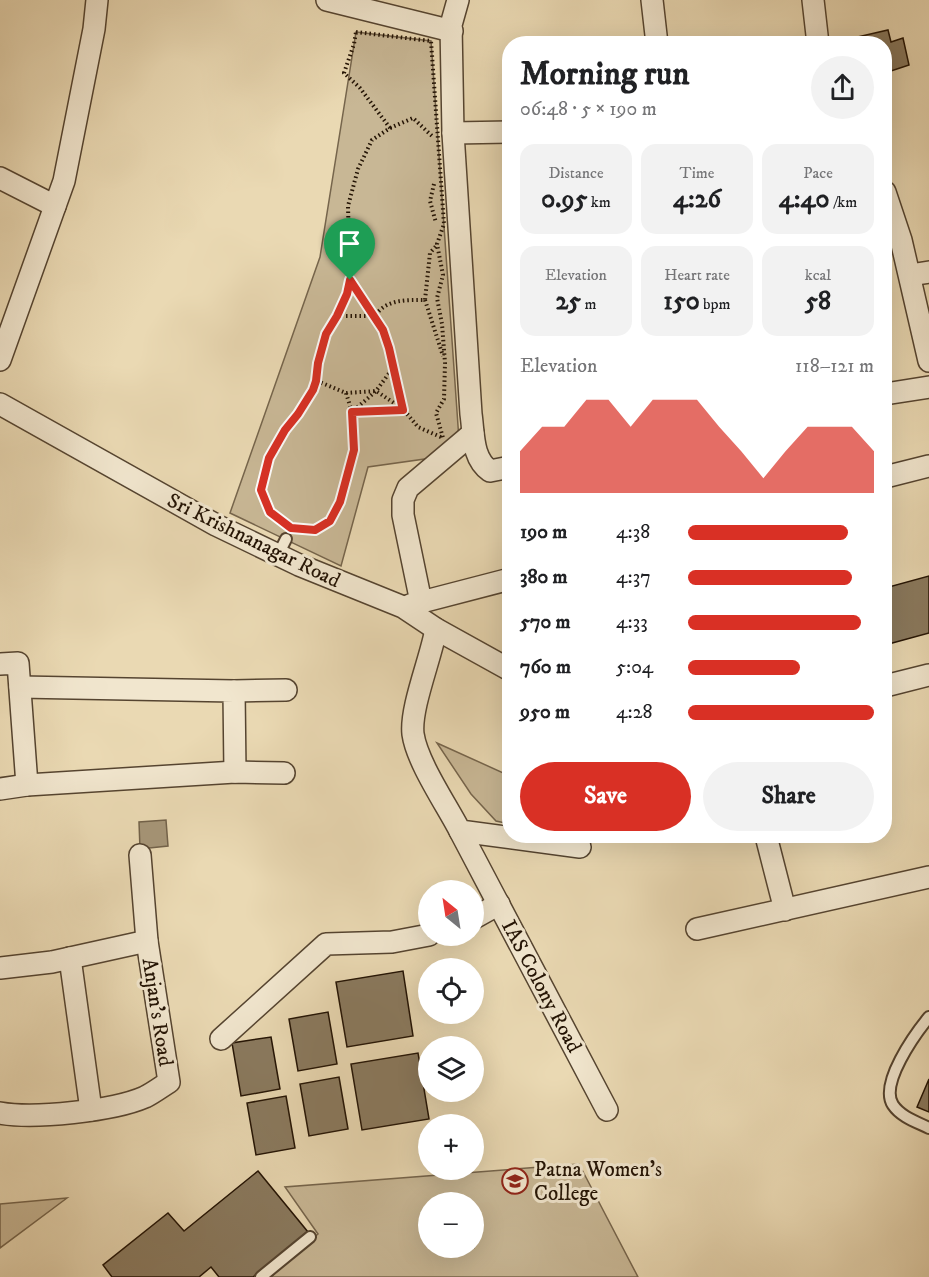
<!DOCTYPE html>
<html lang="en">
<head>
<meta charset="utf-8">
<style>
  :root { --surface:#fff; --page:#f2f2f2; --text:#202124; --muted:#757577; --accent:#d93025 }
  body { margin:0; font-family:"IM FELL DW Pica",serif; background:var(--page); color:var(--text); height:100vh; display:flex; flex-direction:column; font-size:22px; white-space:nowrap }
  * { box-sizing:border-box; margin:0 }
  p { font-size:20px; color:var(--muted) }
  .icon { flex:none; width:33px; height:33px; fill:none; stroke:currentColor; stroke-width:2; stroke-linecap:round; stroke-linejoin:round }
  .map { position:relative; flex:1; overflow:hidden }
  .side { position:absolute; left:502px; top:36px; width:390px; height:807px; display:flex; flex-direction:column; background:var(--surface); border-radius:24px; box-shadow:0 6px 24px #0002 }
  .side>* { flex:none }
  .needle { width:39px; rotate:330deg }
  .tools { position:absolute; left:418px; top:880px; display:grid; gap:12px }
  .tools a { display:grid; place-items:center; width:66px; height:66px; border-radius:50%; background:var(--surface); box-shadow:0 6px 24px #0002; font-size:30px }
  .pin { position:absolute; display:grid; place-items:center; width:51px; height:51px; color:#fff; margin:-62px -26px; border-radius:50% 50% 50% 0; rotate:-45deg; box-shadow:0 0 6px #0007 }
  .pin .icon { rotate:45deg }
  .round { display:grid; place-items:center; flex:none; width:63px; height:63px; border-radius:32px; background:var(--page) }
  .overview { display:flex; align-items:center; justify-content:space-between; height:102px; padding:0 18px }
  h1 { font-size:33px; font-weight:700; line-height:45px }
  .stats { display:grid; grid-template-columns:repeat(3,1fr); gap:9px; height:102px; padding:6px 18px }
  .stats div { display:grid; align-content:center; border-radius:15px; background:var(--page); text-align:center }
  .stats b { font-size:26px; font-weight:700 }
  .stats small { font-size:16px; font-weight:400 }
  .stats p { font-size:16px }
  .chart { height:168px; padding:12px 18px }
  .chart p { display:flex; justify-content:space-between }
  .chart svg { width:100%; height:108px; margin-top:6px; fill:var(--accent); opacity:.7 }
  .button { display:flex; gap:12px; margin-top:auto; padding:12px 18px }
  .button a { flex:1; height:69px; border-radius:36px; background:var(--accent); color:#fff; font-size:24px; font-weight:700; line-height:69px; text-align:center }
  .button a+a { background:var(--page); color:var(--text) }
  ul { padding:0 18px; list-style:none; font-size:20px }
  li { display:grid; grid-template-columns:96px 72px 1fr; align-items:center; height:45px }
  li i { height:15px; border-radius:8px; background:var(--accent) }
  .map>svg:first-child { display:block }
  .green { fill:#c8b795; stroke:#76654c; stroke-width:1.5; fill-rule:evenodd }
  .water { fill:#a69678; stroke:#72624a; stroke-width:1.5 }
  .building { fill:#8a7a5f; stroke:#231304; stroke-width:1.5 }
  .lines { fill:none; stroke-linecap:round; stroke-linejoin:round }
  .service-casing { stroke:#554430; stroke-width:14 }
  .minor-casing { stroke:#554430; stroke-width:24 }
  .path { stroke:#231304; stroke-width:4; stroke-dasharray:1.5 3; stroke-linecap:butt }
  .service { stroke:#f1e6ce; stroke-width:10 }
  .minor { stroke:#f1e6ce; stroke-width:21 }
  .route-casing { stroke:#fff; stroke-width:12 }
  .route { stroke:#d93025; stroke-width:8 }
  .labels { text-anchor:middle; stroke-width:6; stroke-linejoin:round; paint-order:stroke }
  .street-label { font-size:21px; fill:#231304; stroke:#f1e6ce }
  .poi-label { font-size:21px; fill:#231304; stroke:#f1e6ce; text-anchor:start }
</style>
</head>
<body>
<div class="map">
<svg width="929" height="1277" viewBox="0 0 929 1277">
  <rect width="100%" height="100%" fill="#ead9b3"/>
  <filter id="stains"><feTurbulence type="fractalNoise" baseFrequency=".00333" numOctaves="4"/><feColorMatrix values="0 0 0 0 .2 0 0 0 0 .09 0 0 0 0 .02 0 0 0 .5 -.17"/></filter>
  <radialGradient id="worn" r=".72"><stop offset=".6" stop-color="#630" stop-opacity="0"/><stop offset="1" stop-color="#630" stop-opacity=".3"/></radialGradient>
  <!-- green -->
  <g class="green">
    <polygon points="356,32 431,41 460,454 368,467 341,566 230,513 320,257"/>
    <polygon points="437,743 510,776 510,824 496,821 471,794"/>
    <path d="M579,1164L638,1277H271L318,1234L285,1187ZM429,1203H474V1248H429Z"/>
    <polygon points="67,1198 0,1248 0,1204"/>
  </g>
  <!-- water -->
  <polygon class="water" points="166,820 168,846 140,849 139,822"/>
  <!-- building -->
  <g class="building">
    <polygon points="888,30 891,42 903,38 909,65 885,73 885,44 855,44 853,38"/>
    <polygon points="929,576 929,633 885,645 885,588"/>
    <polygon points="403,971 413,1036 347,1047 336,982"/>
    <polygon points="328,1012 337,1064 298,1071 289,1019"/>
    <polygon points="271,1037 280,1089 241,1096 232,1043"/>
    <polygon points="418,1053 429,1119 362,1130 351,1064"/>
    <polygon points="339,1077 348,1129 309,1136 300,1084"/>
    <polygon points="929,1079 929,1112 917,1107"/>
    <polygon points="286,1096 295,1148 256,1155 247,1103"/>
    <polygon points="258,1171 308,1232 253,1277 219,1277 211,1267 199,1277 112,1277 103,1265 168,1213 184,1231"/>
  </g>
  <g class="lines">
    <!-- service casing -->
    <g class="service-casing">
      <g id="service">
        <polyline points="278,555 286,539"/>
        <path d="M929,1017C915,1034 879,1084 893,1105C901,1117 917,1122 929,1128"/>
        <polyline points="261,1277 310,1237"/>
      </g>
    </g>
    <!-- minor casing -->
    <g class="minor-casing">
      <g id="minor">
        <polyline points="327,0 452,31"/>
        <path d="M458,0L451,25L453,133L471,414C474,435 472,458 490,471L510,467"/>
        <polyline points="652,0 657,44"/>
        <polyline points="813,0 818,44"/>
        <polyline points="453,133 510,132"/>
        <polyline points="0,178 55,206"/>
        <polyline points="885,192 901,240 929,361"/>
        <polyline points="910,275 929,272"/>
        <polyline points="0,360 64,181 94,29 97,0"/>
        <polyline points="885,394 929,387"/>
        <polyline points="0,404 216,525 299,565 403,607 436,629 510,670"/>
        <polyline points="885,477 929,466"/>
        <polyline points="421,602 403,515 403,500 408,488 473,433"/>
        <polyline points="410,605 510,579"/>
        <path d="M436,629C431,658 410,708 413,734C417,762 446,804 460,831L580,847"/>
        <polyline points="0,664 18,663 27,785"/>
        <polyline points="885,686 929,675"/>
        <polyline points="20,687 234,691 235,772"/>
        <polyline points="234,691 286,690"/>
        <polyline points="0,789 27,785 235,772 284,773"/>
        <polyline points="460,831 607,1110"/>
        <polyline points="766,836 785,910"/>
        <polyline points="474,918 499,904"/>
        <polyline points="697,929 929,877"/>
        <polyline points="70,958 91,1110"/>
        <polyline points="0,968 52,962 147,941"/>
        <polyline points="221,1039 326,944 392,942 429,935"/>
        <path d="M0,1113C34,1119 113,1111 145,1097C153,1093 161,1087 169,1082L147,941L140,855"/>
      </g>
    </g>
    <!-- path -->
    <g class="path">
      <polygon points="356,32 431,41 444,224 437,244 443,275 437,298 442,324 445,363 444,399 436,413 443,438 418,427 403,409 352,412 354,450 340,502 329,521 315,530 291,528 270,512 261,490 269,458 285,430 298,414 317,381 318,363 326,334 337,316 347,294 350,280 348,206 358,169 372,140 390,128 360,88 344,73 354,44"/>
      <polyline points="390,128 413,118 432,136"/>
      <polyline points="434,184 430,201 436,223"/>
      <polyline points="425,300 443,356"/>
      <polyline points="337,316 375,316 350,280"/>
      <polyline points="317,381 346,393 376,391 403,409"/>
      <polyline points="346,393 352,412 376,391 393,368"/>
      <path d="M403,409C396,378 392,345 375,316C386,299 406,300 425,300L430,253L437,245"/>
    </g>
    <!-- service -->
    <use href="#service" class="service"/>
    <!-- minor -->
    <use href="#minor" class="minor"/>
  </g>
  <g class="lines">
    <!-- route casing -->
    <g class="route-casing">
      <polygon id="route" points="350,280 383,330 389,348 403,410 352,412 354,450 340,502 330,521 315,530 291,528 270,512 261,490 269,458 285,430 298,414 313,390 316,381 318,363 326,334 337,316 347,294"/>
    </g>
    <!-- route -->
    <use href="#route" class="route"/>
  </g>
  <!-- icons -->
  <defs>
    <g id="university-ring" transform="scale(1.35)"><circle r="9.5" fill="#f1e6ce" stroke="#8f2418" stroke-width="1.5"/><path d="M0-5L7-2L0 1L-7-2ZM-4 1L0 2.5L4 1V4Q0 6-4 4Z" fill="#8f2418"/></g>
  </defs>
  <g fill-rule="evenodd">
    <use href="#university-ring" x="515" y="1181"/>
  </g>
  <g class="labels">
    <!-- street labels -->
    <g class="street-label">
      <text transform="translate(254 540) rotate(26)" y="7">Sri Krishnanagar Road</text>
      <text transform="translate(542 986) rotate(62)" y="7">IAS Colony Road</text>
      <text transform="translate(158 1012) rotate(81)" y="7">Anjan's Road</text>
    </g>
    <!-- poi labels -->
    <g class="poi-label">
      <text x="534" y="1176">Patna Women's<tspan x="534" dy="24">College</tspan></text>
    </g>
  </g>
  <rect width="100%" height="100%" filter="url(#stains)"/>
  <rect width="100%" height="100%" fill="url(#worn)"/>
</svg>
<div class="tools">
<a><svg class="needle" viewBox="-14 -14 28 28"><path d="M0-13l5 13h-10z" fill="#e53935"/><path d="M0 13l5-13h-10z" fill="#757577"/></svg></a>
<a><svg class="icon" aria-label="locate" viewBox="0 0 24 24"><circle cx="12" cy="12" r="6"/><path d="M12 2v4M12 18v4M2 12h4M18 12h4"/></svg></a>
<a><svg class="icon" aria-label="layers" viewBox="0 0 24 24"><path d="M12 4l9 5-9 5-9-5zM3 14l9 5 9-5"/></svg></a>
<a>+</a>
<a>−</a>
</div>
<div class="pin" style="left:350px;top:280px;background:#1e9e55"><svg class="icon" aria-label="arrive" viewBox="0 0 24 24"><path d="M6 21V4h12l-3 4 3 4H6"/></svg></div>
<section class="side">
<div class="overview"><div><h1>Morning run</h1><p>06:48 · 5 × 190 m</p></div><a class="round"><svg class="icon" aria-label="share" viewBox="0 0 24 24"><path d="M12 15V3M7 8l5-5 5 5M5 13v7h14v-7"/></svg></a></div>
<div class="stats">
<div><p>Distance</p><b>0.95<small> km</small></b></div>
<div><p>Time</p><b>4:26</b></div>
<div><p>Pace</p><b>4:40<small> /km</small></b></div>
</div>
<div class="stats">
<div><p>Elevation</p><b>25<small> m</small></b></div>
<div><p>Heart rate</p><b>150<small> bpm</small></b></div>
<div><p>kcal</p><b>58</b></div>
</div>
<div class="chart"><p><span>Elevation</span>118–121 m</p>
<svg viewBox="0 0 160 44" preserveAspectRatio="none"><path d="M0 44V27L10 17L20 17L30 6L40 6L50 17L60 6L70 6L80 6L90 17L100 27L110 38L120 27L130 17L140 17L150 17L160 27V44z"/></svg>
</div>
<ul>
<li><b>190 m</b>4:38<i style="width:86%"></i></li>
<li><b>380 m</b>4:37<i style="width:88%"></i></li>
<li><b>570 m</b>4:33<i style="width:93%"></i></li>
<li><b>760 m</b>5:04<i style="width:60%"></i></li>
<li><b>950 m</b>4:28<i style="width:100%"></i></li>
</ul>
<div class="button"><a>Save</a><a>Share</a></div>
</section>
</div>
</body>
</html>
